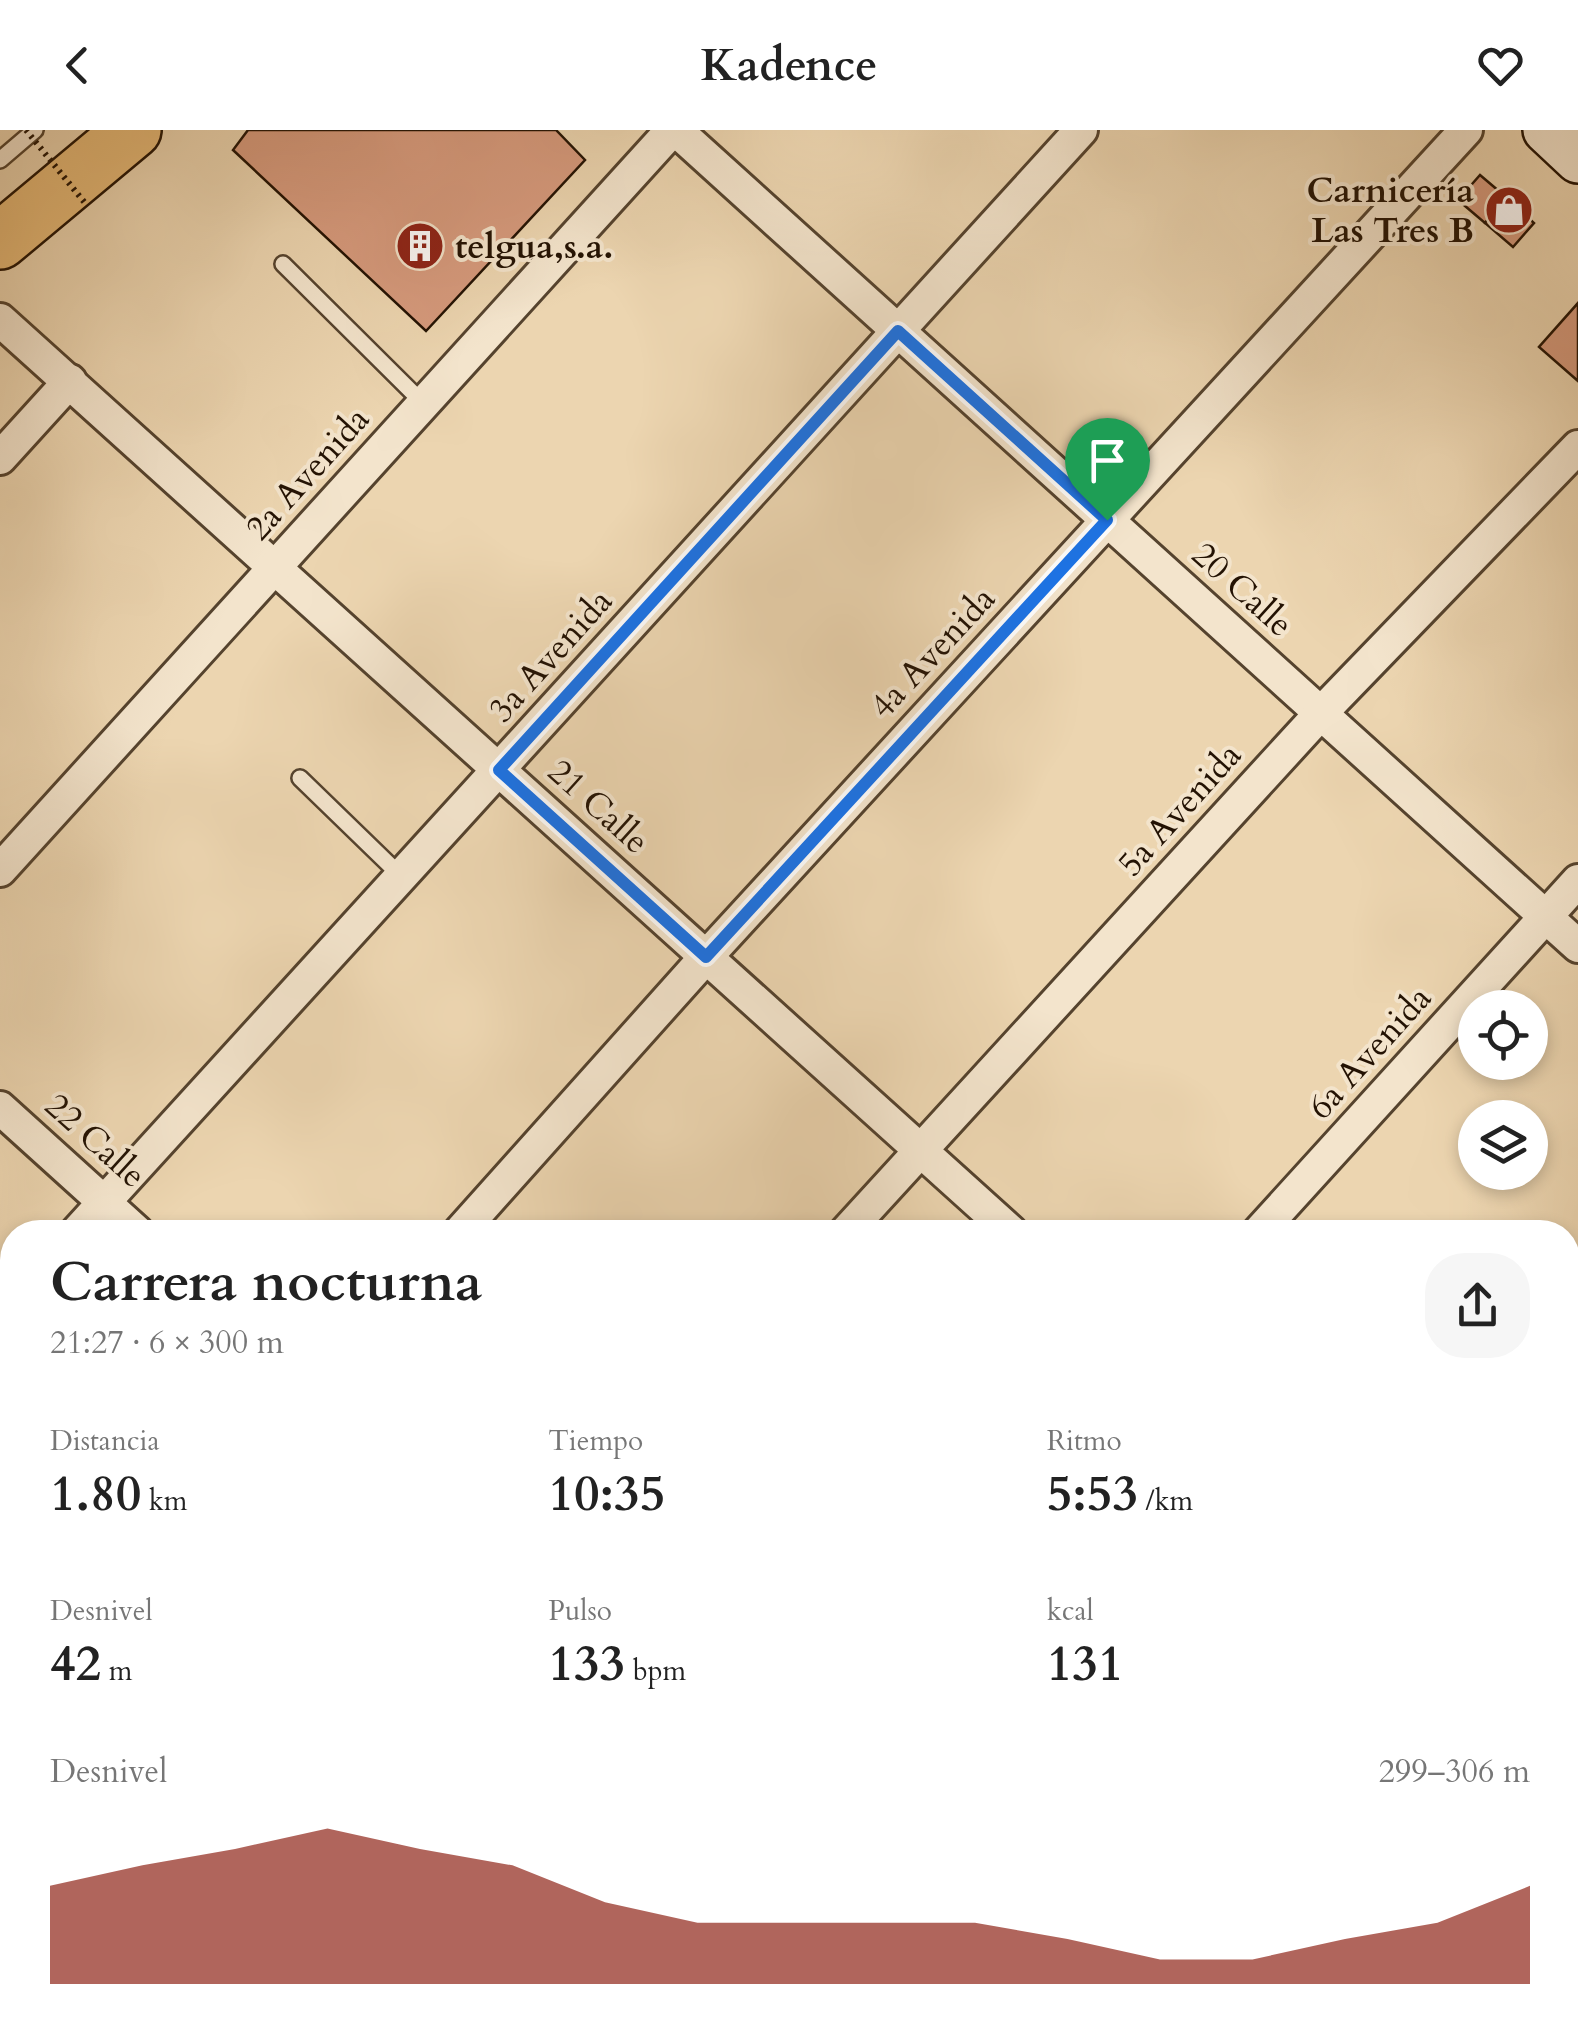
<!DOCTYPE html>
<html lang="es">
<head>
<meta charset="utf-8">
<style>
  :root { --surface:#fff; --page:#f6f6f6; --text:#222; --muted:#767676; --accent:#8f2418 }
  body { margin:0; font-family:Cardo,serif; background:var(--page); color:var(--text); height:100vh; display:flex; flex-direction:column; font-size:38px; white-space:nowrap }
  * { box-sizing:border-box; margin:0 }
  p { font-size:32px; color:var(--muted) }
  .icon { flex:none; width:55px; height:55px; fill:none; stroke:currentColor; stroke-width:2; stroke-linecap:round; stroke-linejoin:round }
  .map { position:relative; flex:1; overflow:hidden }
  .panel { position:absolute; left:0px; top:1090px; width:1580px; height:812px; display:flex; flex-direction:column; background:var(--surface); border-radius:40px 40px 0 0; box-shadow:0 5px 15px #0003 }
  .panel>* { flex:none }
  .fabs { position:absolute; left:1458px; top:860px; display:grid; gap:20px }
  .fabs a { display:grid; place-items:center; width:90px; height:90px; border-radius:50%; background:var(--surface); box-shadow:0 5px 15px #0003; font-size:50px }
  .pin { position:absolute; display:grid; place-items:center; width:85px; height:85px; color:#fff; margin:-102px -42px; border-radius:50% 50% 50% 0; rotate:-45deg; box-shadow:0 0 10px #0007 }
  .pin .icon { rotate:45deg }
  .round { display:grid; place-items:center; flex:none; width:105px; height:105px; border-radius:40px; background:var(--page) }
  .summary { display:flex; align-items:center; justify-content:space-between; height:170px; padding:0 50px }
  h1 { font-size:55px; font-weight:600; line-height:75px }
  .stats { display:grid; grid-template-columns:repeat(3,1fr); gap:15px; height:170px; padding:10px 50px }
  .stats div { display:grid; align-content:center }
  .stats b { font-size:50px; font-weight:600 }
  .stats small { font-size:28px; font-weight:400 }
  .stats p { font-size:28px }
  .chart { height:280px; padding:20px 50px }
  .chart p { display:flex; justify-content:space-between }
  .chart svg { width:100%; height:180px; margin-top:10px; fill:var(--accent); opacity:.7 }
  header { display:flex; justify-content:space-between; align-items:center; height:130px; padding:0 50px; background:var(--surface); font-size:45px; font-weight:600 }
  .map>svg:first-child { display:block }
  .building { fill:#d69a7d; stroke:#231203; stroke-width:2.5 }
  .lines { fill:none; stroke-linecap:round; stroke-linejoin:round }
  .lane-casing { stroke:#55432e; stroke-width:20 }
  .street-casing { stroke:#55432e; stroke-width:38 }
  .secondary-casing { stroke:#231203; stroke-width:50 }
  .highway-casing { stroke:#231203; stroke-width:60 }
  .lane { stroke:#f3e4cc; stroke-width:15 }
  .street { stroke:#f3e4cc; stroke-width:32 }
  .secondary { stroke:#f3e4cc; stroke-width:45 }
  .highway { stroke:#e6ba78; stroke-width:55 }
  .path-bridge { stroke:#231203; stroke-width:6; stroke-dasharray:2.5 5; stroke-linecap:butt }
  .route-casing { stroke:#fff; stroke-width:20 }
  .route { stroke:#1a73e8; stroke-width:12 }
  .labels { text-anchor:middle; stroke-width:8; stroke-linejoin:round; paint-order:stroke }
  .poi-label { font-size:35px; font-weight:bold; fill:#231203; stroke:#f3e4cc; text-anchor:end }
  .street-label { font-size:35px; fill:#231203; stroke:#f3e4cc }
</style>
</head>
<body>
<header><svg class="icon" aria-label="back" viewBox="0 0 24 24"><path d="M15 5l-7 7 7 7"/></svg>Kadence<svg class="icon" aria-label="heart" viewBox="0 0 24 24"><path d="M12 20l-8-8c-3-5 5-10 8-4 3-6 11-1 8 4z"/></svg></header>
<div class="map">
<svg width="1578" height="1902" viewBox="0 0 1578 1902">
  <rect width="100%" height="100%" fill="#ecd5b0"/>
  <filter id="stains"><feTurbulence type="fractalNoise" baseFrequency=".002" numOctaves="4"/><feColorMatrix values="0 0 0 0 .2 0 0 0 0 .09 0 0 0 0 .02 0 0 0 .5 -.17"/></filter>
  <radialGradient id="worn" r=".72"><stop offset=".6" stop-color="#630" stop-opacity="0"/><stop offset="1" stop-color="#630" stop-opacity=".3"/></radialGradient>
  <!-- building -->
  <g class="building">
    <polygon points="556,0 585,30 426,201 233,20 248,0"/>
    <polygon points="1480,45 1507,68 1485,93 1458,70"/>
    <polygon points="1507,68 1534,93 1513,117 1485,93"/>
    <polygon points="1578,173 1578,251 1539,217"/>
    <polygon points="1568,1305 1578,1315 1578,1384 1568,1374"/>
    <polygon points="1070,1890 1142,1890 1131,1902 1083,1902"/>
  </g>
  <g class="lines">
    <!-- lane casing -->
    <g class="lane-casing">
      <g id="lane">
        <polyline points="0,30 35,0"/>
        <polyline points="283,134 424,274"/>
        <polyline points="300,648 401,746"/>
      </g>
    </g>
    <!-- street casing -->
    <g class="street-casing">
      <g id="street">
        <polyline points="676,0 1578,816"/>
        <polyline points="0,190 1011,1102"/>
        <polyline points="0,328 70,251"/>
        <polyline points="0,740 672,0"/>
        <polyline points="0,978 137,1102"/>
        <polyline points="77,1102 1081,0"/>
        <polyline points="460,1102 706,827 1466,0"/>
        <polyline points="846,1102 1321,583 1578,317"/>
        <polyline points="1259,1102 1578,751"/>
        <polyline points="0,1187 12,1173"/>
        <polyline points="0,1612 12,1599"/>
        <polyline points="1568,1629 1578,1617"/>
        <polyline points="0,1770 12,1782"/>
        <polyline points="131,1890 145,1902"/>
        <polyline points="1004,1890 1018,1902"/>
        <polyline points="532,1902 543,1890"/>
        <polyline points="1319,1902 1330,1890"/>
      </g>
    </g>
    <!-- secondary casing -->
    <g class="secondary-casing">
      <g id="secondary">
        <polyline points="1546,0 1578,30"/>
        <polyline points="1568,1192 1578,1181"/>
        <polyline points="927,1902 938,1890"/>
      </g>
    </g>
    <!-- highway casing -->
    <g class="highway-casing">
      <polyline id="highway" points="0,111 133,0"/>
    </g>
    <!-- lane -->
    <use href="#lane" class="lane"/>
    <!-- street -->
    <use href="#street" class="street"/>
    <!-- secondary -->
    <use href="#secondary" class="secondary"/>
    <!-- highway -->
    <use href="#highway" class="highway"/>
    <!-- path-bridge -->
    <polyline class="path-bridge" points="26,0 85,73"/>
  </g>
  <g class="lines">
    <!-- route casing -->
    <g class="route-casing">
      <polygon id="route" points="898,201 1107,390 706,827 499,640"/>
    </g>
    <!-- route -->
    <use href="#route" class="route"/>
  </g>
  <!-- icons -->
  <defs>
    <g id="shop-disc" transform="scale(2.5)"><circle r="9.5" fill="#8f2418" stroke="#f3e4cc"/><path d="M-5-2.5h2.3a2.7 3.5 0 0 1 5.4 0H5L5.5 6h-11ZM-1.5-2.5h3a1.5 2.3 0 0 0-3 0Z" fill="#fff"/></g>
    <g id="building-disc" transform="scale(2.5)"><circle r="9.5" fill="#8f2418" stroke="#f3e4cc"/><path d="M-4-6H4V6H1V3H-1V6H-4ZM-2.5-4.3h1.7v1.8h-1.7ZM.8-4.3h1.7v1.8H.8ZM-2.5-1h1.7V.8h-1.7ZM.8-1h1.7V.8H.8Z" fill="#fff"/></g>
  </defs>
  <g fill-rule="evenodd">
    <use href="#shop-disc" x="1509" y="80"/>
    <use href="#building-disc" x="420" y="116"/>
  </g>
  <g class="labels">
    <!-- poi labels -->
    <g class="poi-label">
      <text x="1474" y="72">Carnicería<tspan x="1474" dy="40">Las Tres B</tspan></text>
      <text x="455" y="128" text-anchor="start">telgua,s.a.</text>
    </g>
    <!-- street labels -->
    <g class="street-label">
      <text transform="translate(307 343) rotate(-48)" y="12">2a Avenida</text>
      <text transform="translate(1243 459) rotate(42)" y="12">20 Calle</text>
      <text transform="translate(932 522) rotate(-47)" y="12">4a Avenida</text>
      <text transform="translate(550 525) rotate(-48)" y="12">3a Avenida</text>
      <text transform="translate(599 676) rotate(42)" y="12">21 Calle</text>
      <text transform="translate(1179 679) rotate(-48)" y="12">5a Avenida</text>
      <text transform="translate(1369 922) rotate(-48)" y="12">6a Avenida</text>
      <text transform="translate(96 1010) rotate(42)" y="12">22 Calle</text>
    </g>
  </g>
  <rect width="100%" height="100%" filter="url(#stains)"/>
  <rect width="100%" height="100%" fill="url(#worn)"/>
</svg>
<div class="fabs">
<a><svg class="icon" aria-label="locate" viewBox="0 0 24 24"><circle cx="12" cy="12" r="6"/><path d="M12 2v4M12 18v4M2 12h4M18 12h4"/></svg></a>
<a><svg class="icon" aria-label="layers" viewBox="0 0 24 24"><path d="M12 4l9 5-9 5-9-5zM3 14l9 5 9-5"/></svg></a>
</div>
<div class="pin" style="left:1107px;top:390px;background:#1e9e55"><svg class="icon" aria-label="arrive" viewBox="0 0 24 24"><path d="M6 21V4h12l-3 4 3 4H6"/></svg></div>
<section class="panel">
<div class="summary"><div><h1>Carrera nocturna</h1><p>21:27 · 6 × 300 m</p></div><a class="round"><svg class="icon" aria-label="share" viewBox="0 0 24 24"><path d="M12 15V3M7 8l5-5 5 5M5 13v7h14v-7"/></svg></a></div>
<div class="stats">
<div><p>Distancia</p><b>1.80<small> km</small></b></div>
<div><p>Tiempo</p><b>10:35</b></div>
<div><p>Ritmo</p><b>5:53<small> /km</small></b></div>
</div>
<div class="stats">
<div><p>Desnivel</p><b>42<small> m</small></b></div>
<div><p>Pulso</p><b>133<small> bpm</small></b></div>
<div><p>kcal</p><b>131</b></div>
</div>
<div class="chart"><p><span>Desnivel</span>299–306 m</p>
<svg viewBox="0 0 160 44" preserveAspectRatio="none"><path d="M0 44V20L10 15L20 11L30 6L40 11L50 15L60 24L70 29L80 29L90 29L100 29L110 33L120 38L130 38L140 33L150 29L160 20V44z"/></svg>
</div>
</section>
</div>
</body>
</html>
